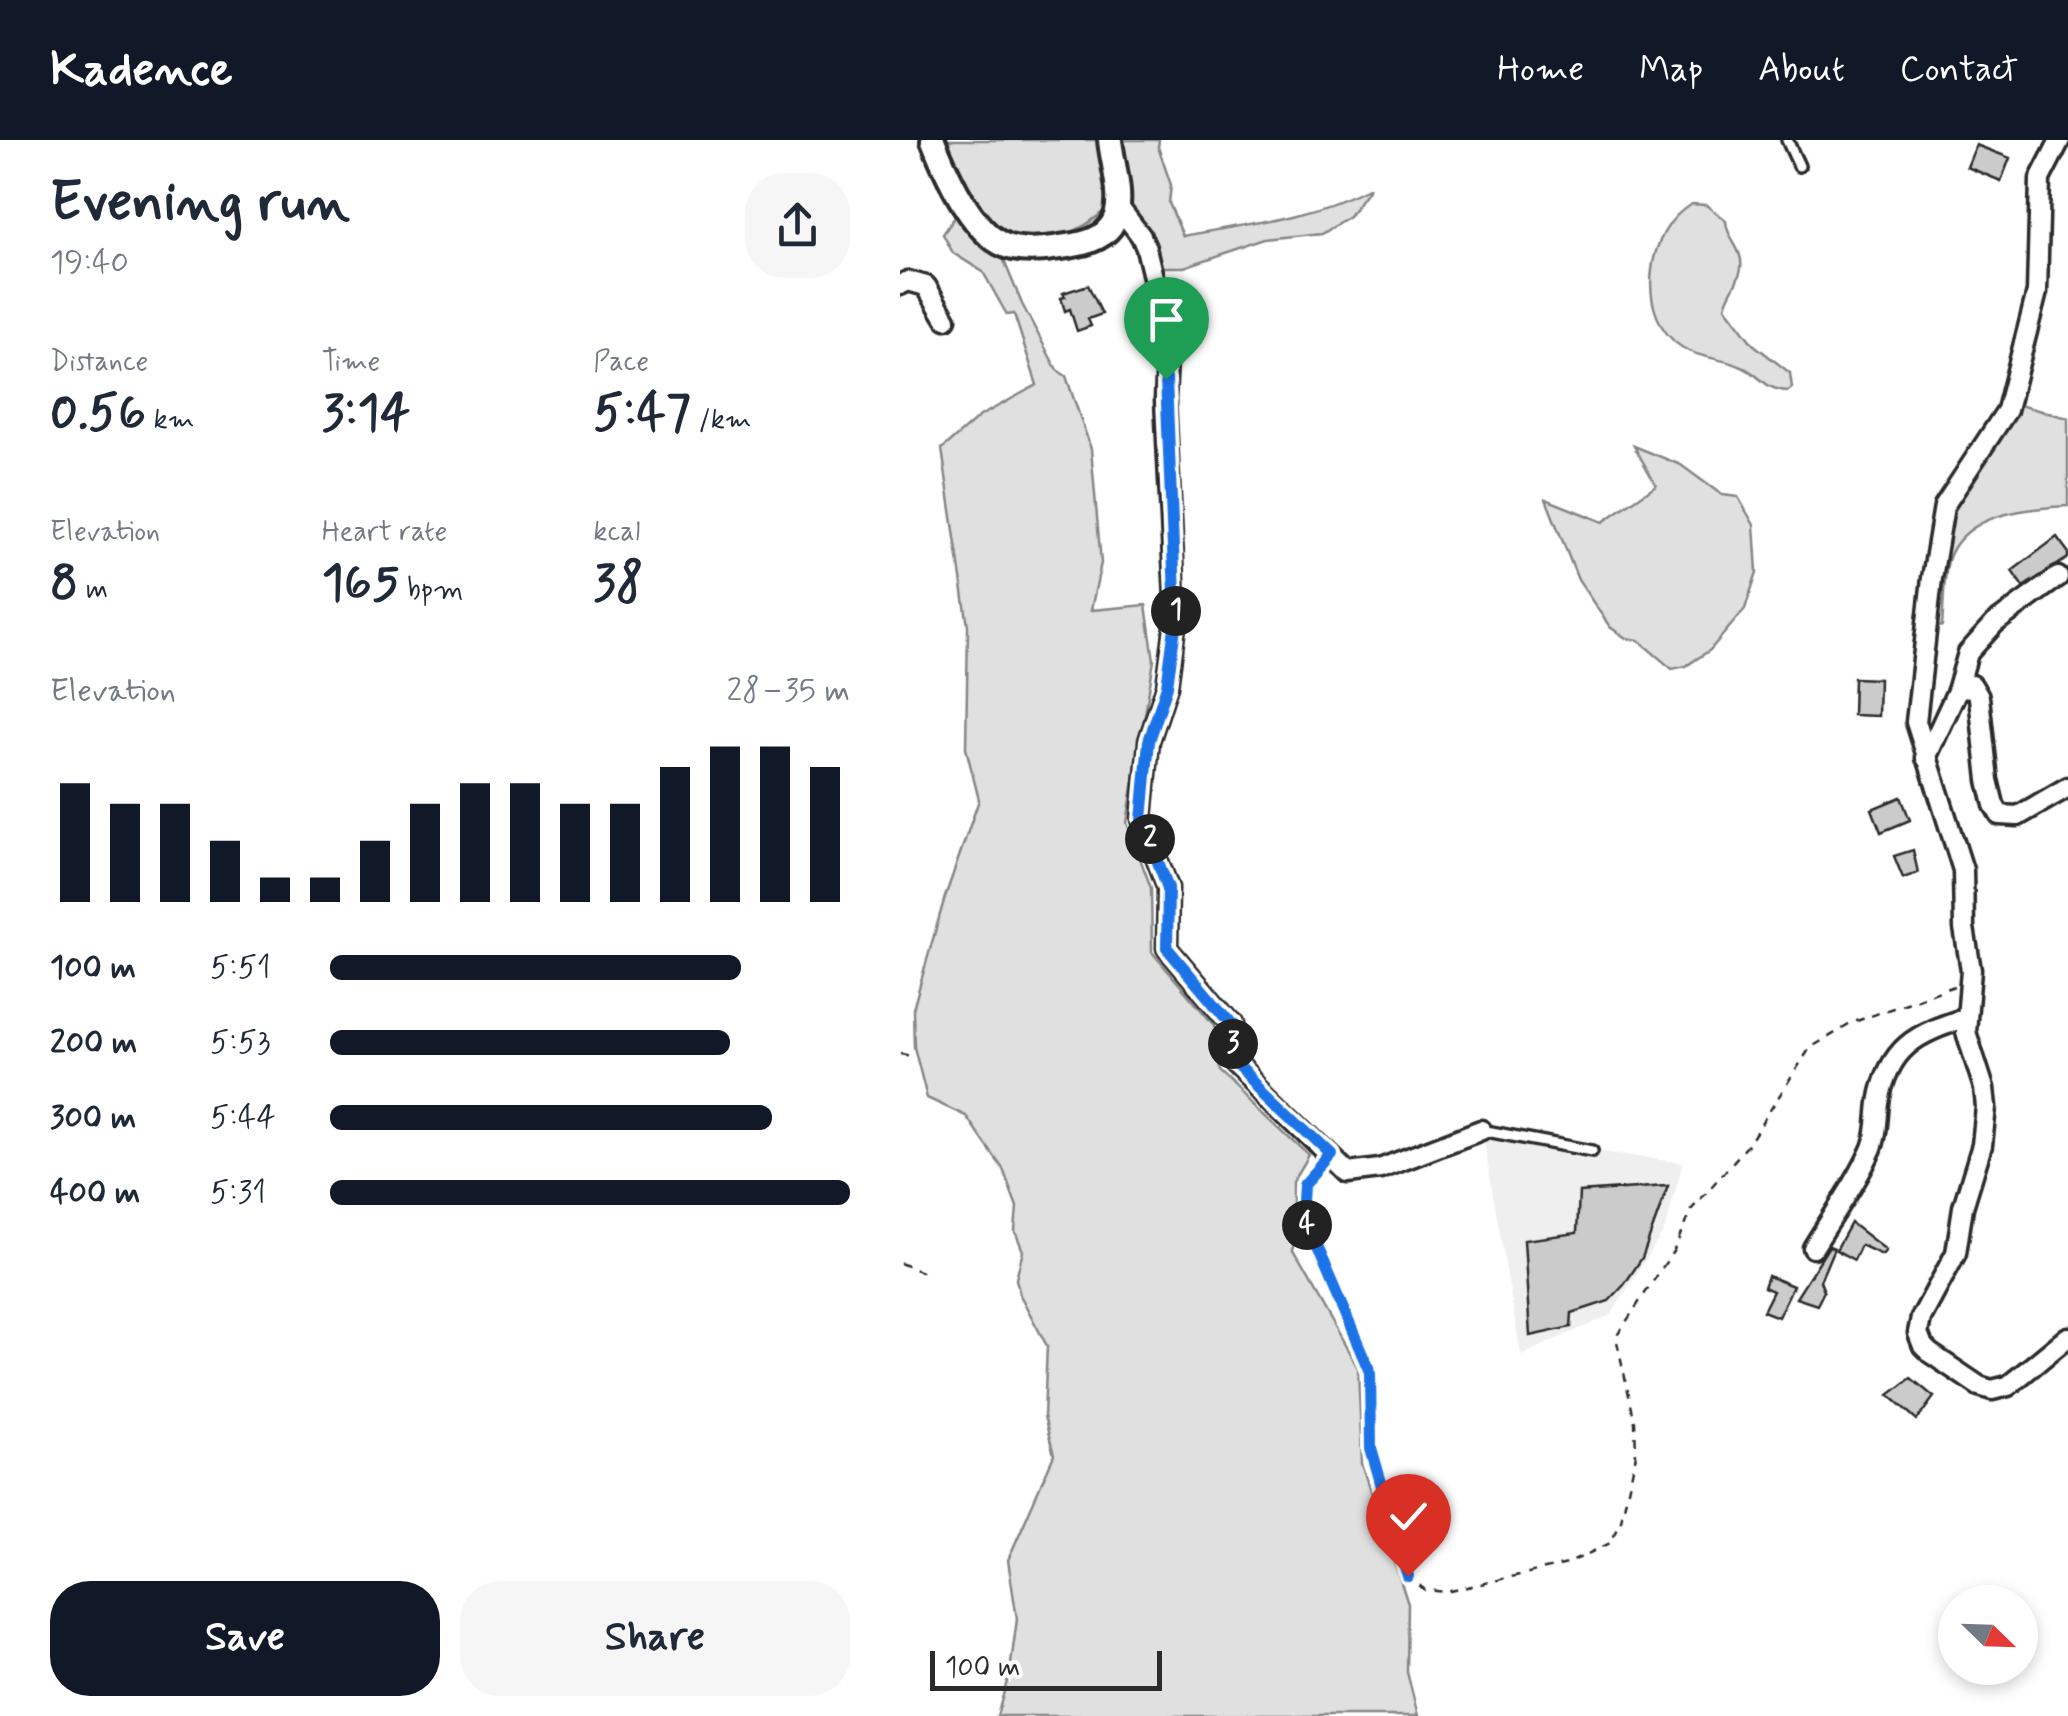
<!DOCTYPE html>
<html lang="en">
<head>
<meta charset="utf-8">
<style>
  :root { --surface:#fff; --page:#f6f6f7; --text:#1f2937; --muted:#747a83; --accent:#111827 }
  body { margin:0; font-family:Mynerve,sans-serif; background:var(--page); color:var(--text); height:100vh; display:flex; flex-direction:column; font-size:38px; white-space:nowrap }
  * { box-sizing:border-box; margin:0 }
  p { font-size:32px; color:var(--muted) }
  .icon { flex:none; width:55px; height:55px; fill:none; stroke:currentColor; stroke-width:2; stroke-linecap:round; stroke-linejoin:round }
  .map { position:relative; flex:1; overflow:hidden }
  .details { display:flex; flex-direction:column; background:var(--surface); width:900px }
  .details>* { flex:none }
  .needle { width:65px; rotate:113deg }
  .fabs { position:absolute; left:1038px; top:1445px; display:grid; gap:20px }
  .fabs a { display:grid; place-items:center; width:100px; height:100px; border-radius:50%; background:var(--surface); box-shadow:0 5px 15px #0003; font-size:50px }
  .scale { position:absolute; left:30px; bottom:25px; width:232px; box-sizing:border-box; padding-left:10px; border:5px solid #2b2b2b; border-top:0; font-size:28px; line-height:35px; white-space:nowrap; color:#2b2b2b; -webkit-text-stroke:8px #fff; paint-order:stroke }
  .pin { position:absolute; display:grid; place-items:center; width:85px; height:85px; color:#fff; margin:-102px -42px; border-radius:50% 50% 50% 0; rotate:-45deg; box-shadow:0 0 10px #0007 }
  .pin .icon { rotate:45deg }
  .km { position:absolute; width:50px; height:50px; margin:-25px; border-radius:50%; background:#222; color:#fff; font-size:28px; line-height:50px; text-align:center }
  .round { display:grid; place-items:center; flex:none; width:105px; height:105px; border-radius:40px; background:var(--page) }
  .head { display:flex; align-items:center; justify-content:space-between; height:170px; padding:0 50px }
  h1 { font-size:55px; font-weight:700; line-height:75px }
  .figures { display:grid; grid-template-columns:repeat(3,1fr); gap:15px; height:170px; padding:10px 50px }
  .figures div { display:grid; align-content:center }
  .figures b { font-size:50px; font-weight:700 }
  .figures small { font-size:28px; font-weight:400 }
  .figures p { font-size:28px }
  .chart { height:280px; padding:20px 50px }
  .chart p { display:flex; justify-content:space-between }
  .chart svg { width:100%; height:180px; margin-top:10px; stroke:var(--accent); stroke-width:6 }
  .button { display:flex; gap:20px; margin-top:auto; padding:20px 50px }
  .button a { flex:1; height:115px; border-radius:40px; background:var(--accent); color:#fff; font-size:40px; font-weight:700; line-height:115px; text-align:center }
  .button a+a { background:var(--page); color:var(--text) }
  ul { padding:0 50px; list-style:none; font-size:32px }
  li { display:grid; grid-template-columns:160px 120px 1fr; align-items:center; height:75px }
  li i { height:25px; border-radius:12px; background:var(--accent) }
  header { display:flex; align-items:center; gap:60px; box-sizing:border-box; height:140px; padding:0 50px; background:var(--accent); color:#fff }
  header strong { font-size:48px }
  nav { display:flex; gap:55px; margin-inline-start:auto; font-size:35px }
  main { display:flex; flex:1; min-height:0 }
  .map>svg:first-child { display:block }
  .built { fill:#efefef }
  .green { fill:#e0e0e0; stroke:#868686; stroke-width:2.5 }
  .building { fill:#cbcbcb; stroke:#2b2b2b; stroke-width:2.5 }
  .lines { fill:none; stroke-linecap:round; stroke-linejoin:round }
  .service-casing { stroke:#2b2b2b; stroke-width:16 }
  .minor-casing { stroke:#2b2b2b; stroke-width:25 }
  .tertiary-casing { stroke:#2b2b2b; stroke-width:30 }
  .path { stroke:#2b2b2b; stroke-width:2.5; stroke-dasharray:8 8; stroke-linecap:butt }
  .service { stroke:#fff; stroke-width:9 }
  .minor { stroke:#fff; stroke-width:18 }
  .tertiary { stroke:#fff; stroke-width:22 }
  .route-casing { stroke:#fff; stroke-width:20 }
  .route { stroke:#1a73e8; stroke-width:12 }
</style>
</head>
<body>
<header>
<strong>Kadence</strong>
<nav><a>Home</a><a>Map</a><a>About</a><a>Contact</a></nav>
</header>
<main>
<section class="details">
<div class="head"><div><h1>Evening run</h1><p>19:40</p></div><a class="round"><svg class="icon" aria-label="share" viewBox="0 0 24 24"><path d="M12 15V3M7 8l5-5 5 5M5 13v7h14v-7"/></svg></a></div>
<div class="figures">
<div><p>Distance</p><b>0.56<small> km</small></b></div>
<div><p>Time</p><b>3:14</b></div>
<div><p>Pace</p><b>5:47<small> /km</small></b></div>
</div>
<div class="figures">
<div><p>Elevation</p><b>8<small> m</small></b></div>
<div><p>Heart rate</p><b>165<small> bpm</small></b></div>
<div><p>kcal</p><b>38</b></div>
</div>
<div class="chart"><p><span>Elevation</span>28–35 m</p>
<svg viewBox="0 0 160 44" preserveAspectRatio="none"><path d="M5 44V15M15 44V20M25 44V20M35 44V29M45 44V38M55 44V38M65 44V29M75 44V20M85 44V15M95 44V15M105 44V20M115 44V20M125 44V11M135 44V6M145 44V6M155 44V11"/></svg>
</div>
<ul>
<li><b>100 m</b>5:51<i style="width:79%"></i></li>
<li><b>200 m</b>5:53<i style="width:77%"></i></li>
<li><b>300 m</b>5:44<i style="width:85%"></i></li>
<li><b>400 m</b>5:31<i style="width:100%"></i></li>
</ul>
<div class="button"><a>Save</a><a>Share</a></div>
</section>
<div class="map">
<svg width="1168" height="1576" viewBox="0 0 1168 1576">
  <rect width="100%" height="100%" fill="#fff"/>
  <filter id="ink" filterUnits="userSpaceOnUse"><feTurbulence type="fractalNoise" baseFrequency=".01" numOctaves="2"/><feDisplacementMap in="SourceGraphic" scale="20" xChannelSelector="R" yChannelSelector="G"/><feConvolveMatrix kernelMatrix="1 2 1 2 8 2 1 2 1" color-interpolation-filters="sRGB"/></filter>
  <g filter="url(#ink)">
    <!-- built -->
    <polygon class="built" points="583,996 783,1023 765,1089 711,1175 621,1215"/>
    <!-- green -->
    <g class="green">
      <path d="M40,0H200L205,9L208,67C182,93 148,107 112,94L100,111L122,164L157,230L166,236L191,309L201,423L191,470L246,465L254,520L227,683L251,748L252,812L314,885L320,931L409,1015L393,1042V1113L458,1228L462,1323L508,1464L507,1532L518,1576H97L110,1531L117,1479L108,1420L154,1315L144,1276L147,1206L120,1155L116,1139L123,1111L115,1091L117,1067L103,1029L66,976L27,958L14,907L13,869L45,757L79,660L66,608L68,486L42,309L80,276L137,245L114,174L107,175L83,132L53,113L43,94L57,74L37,32Z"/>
      <path d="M225,0H259L258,7L271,45L269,63L283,96C349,84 409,78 470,47L449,76L422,93L368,99L284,127H261L251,91L226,61L219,26Z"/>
      <path d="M792,64L806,65L826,81C826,98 844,110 841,128C839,142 828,153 825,167L853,204L890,233L892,248L888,251C862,249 863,236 842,227C823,218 801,219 783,208C734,178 745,89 792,64Z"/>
      <path d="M1115,264L1168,278V366C1128,368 1068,373 1050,415C1043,431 1044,467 1042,486L1029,490L1047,367Z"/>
      <polygon points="734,306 781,325 822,355 838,357 854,385 857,432 845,469 810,510 786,526 772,529 738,500 726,498 710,487 678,440 646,359 703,382 756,345"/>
    </g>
    <!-- building -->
    <g class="building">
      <polygon points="1076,5 1110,18 1101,41 1067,27"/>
      <polygon points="188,145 202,174 188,179 191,186 177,191 170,169 165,171 161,158 165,157 163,153"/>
      <polygon points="1157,397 1168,412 1168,418 1123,447 1112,431"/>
      <polygon points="954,538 979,539 978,576 953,575"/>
      <polygon points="1001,657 1010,680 981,692 972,669"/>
      <polygon points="1013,710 1018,733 1003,738 994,716"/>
      <polygon points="768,1046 742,1118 724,1145 709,1161 672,1173 671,1187 630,1196 624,1100 677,1093 679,1052"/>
      <polygon points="951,1083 986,1110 982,1115 961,1105 954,1120 936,1110"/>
      <polygon points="929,1106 934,1108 920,1141 924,1151 917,1165 896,1158"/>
      <polygon points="868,1136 893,1146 878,1177 863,1171 873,1151 864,1147"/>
      <polygon points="1011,1238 1034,1257 1017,1280 989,1255"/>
    </g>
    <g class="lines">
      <!-- service casing -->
      <g class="service-casing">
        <g id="service">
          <polyline points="887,0 899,26"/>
          <polyline points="581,990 692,1011"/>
        </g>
      </g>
      <!-- minor casing -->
      <g class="minor-casing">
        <g id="minor">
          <polyline points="1160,0 1140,39 1137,152 1107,270 1044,366 1032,438 1016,582 1063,730 1064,788 1071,830 1066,892 1084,948 1086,967 1082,1005 1063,1067 1056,1113 1021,1178 1018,1193 1023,1206 1030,1213 1079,1246 1092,1250 1108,1246 1168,1197"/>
          <polyline points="218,66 241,96 246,108 268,199 265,260 276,479 267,546 249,601 242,679 268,748 267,808 331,884 334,922 448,1033 480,1029 581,990"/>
          <polyline points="0,145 8,141 26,146 46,179"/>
          <polyline points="1057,551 1068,513 1095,483 1158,437"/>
          <polyline points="1026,618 1057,551 1072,545 1079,557 1088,640 1094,665 1100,675 1118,676 1168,647"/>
          <path d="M913,1108C932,1076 957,1043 972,1008C978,994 977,978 979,963C988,907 1017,893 1066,878"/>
        </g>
      </g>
      <!-- tertiary casing -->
      <g class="tertiary-casing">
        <path id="tertiary" d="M33,0C46,33 74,100 113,108C132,112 155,108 174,105C192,102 210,95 216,76C223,54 212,22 210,0"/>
      </g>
      <!-- path -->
      <g class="path">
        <polyline points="0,914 12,916"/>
        <polyline points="421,1028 405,1045 403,1076 470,1232 471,1308 508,1436 525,1450 546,1452 667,1424 710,1403 720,1385 736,1315 735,1282 716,1197 774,1110 791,1070 847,1006 910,908 954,882 1054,846"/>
        <polyline points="0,1123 24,1133"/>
      </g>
      <!-- service -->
      <use href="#service" class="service"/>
      <!-- minor -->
      <use href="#minor" class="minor"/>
      <!-- tertiary -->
      <use href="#tertiary" class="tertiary"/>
    </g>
  </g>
  <g class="lines" filter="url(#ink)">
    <!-- route casing -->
    <g class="route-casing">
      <polyline id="route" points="266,239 276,480 267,546 249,601 242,680 268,748 267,808 331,884 334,922 432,1015 405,1045 403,1076 470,1232 471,1308 508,1436"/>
    </g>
    <!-- route -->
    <use href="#route" class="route"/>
  </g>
</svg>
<div class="fabs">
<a><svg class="needle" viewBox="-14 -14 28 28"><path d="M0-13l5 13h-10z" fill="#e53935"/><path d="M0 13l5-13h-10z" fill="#747a83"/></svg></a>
</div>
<div class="scale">100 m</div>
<div class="pin" style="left:266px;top:239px;background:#1e9e55"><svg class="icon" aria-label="arrive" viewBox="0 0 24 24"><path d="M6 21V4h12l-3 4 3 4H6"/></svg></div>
<div class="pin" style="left:508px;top:1436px;background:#d93025"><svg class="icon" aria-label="check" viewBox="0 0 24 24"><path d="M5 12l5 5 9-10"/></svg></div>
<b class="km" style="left:276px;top:471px">1</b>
<b class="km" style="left:250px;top:699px">2</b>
<b class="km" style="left:333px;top:904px">3</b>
<b class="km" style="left:407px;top:1085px">4</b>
</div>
</main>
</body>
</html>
